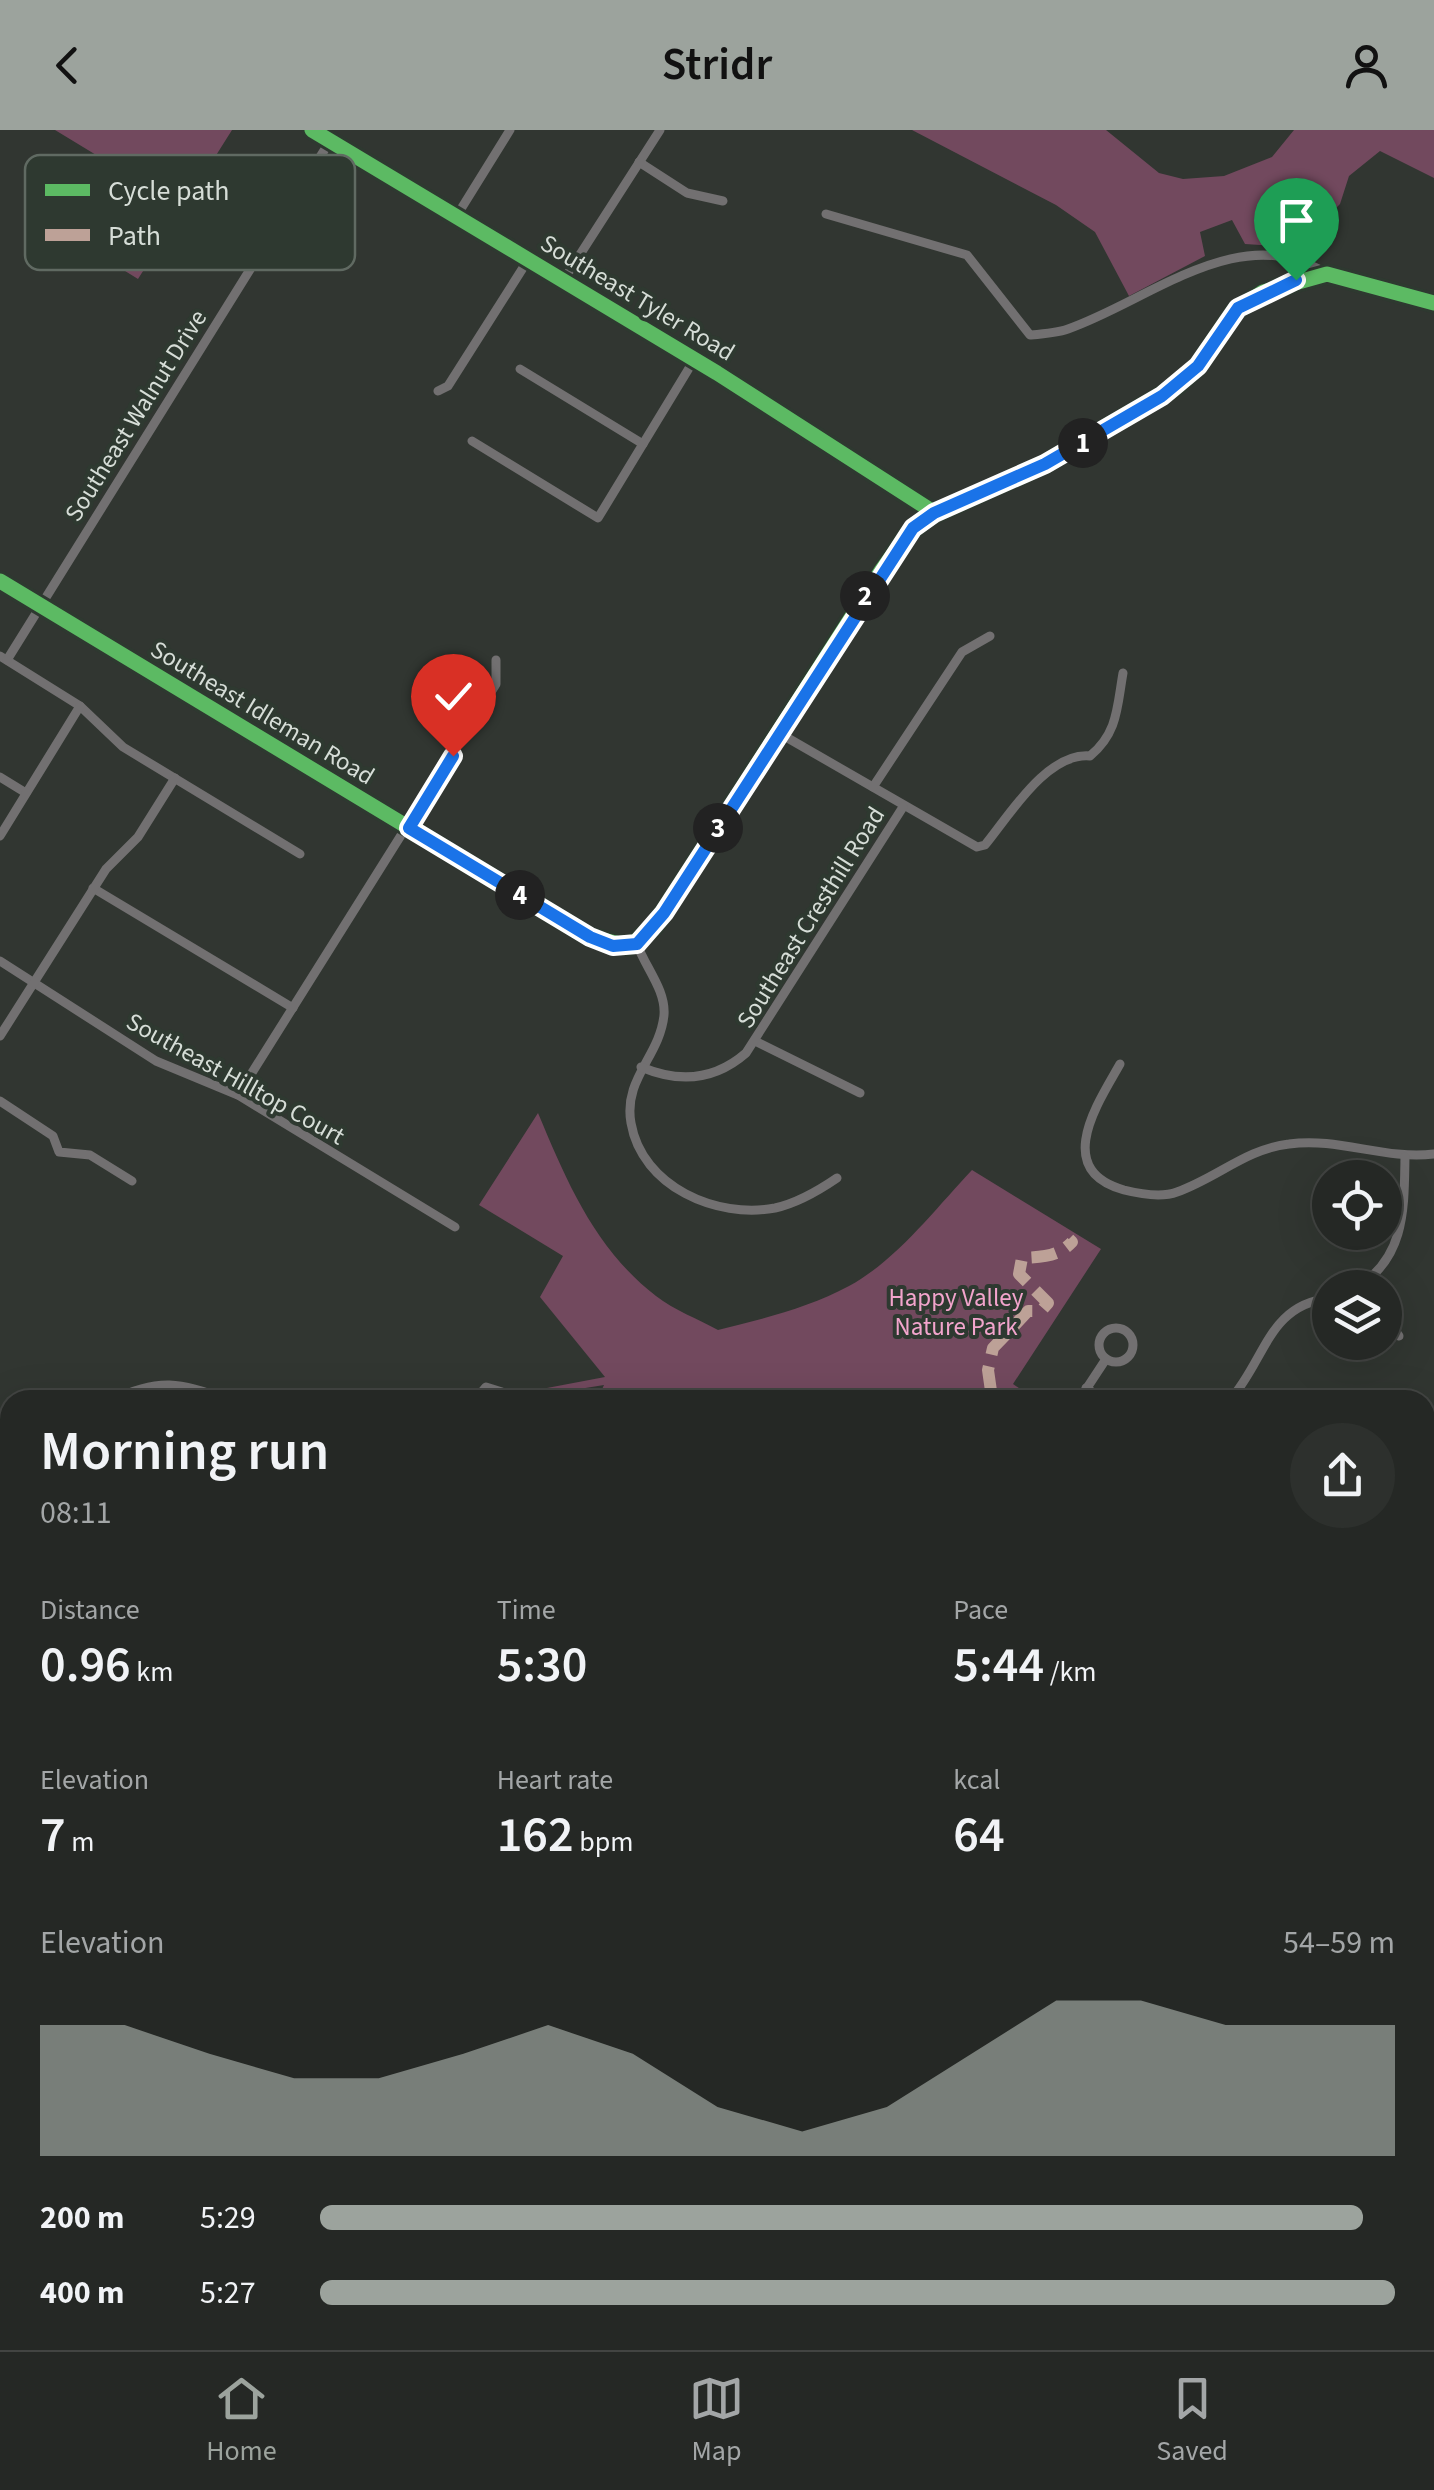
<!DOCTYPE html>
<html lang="en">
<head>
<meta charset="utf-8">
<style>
  :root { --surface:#252825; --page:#2d302d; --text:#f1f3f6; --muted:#a3a6a7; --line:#424442; --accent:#9ca39d }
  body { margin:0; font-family:"Source Sans 3",sans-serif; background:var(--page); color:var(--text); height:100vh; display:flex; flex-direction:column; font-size:38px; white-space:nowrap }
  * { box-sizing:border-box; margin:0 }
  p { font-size:32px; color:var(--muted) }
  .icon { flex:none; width:55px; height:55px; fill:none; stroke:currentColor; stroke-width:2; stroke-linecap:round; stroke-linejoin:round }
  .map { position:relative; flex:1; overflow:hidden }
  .panel { position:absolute; left:0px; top:1260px; width:1435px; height:960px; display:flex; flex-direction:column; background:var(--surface); border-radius:30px 30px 0 0; box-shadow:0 10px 40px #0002,0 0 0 2px var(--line) }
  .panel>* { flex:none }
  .controls { position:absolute; left:1312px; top:1030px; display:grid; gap:20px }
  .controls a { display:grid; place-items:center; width:90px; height:90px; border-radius:50%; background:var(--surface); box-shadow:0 10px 40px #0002,0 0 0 2px var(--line); font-size:50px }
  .pin { position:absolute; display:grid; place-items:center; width:85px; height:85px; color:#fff; margin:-102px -42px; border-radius:50% 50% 50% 0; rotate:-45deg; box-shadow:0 0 10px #0007 }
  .pin .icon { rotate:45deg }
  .km { position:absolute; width:50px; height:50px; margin:-25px; border-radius:50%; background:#222; color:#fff; font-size:28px; line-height:50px; text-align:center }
  .round { display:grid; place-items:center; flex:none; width:105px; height:105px; border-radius:52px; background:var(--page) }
  .overview { display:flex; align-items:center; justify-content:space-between; height:170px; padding:0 40px }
  h1 { font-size:55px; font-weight:600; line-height:75px }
  .stats { display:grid; grid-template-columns:repeat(3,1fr); gap:15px; height:170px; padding:10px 40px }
  .stats div { display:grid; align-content:center }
  .stats b { font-size:50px; font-weight:600 }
  .stats small { font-size:28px; font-weight:400 }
  .stats p { font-size:28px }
  .chart { height:280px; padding:20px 40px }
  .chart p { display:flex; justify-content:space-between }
  .chart svg { width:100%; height:180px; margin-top:10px; fill:var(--accent); opacity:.7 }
  ul { padding:0 40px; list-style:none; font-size:32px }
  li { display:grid; grid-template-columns:160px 120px 1fr; align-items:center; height:75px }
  li i { height:25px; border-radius:12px; background:var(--accent) }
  header { display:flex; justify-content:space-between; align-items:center; height:130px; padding:0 40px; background:var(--accent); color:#111; font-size:45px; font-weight:600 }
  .tabs { display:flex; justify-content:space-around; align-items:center; height:140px; border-top:2px solid var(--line); background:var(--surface); font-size:28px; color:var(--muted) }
  .tabs a { display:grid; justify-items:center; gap:5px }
  .tabs .active { color:var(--accent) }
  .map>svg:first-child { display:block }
  .forest { fill:#72495e }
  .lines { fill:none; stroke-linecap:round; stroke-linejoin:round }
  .stream { stroke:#042c0e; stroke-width:2.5 }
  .minor { stroke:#727071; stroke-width:9 }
  .tertiary { stroke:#727071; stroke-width:10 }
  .secondary { stroke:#737272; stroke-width:12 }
  .quiet { stroke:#bda197; stroke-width:12; stroke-dasharray:25 12; stroke-linecap:butt }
  .cycleway-casing { stroke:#2e3930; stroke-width:21 }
  .cycleway { stroke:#5cba63; stroke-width:15 }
  .route-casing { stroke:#fff; stroke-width:20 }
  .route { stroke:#1a73e8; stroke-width:12 }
  .labels { text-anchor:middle; stroke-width:8; stroke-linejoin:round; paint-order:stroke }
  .street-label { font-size:25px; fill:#d6ddd7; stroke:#2e3930 }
  .park-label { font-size:25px; fill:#f2a4cc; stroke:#2e3930 }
  .key { fill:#2e3930; stroke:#606a62; stroke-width:2.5 }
  .key-label { font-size:28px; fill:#d6ddd7 }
</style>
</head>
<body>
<header><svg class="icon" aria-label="back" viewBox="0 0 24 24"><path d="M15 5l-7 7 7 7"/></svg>Stridr<svg class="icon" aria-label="person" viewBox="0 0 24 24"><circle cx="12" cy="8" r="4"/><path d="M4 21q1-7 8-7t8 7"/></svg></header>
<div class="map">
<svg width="1434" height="2220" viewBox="0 0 1434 2220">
  <rect width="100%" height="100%" fill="#313631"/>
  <!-- forest -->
  <g class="forest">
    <polygon points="55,0 232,0 138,149 67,105 111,34"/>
    <polygon points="912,0 1106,0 1159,43 1183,49 1224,46 1272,27 1294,0 1434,0 1434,48 1380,21 1349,46 1340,74 1331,83 1298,67 1281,90 1274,116 1245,114 1232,90 1200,102 1205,126 1129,166 1095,102 1056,75"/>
    <path d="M538,983C567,1052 595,1119 656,1166C674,1180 698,1189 718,1200C762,1189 808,1178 849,1156C897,1130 935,1079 972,1040L1101,1119L1013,1254L1036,1270H597L604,1255L511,1270L510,1265L605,1247L540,1167L563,1126L479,1075Z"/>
    <polygon points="0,1742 10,1748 10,1804 0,1820"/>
    <polygon points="774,2210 983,2210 967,2220 790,2220"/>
  </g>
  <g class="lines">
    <!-- stream -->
    <g class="stream">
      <polyline points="1425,2164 1434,2164"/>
      <polyline points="793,2210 805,2220"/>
      <polyline points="714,2220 721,2210"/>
      <polyline points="878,2220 905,2210"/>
    </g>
    <!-- minor -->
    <g class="minor">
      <polyline points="312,0 717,243 935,383"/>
      <polyline points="639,32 687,63 723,71"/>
      <path d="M826,84L967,125L1030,205C1043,204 1057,203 1068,199C1149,171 1241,88 1327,144"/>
      <polyline points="456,87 510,0"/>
      <polyline points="563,151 660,0"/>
      <polyline points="520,239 643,314"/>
      <polyline points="438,261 448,256 528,130"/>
      <polyline points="472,311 598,388 694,230"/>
      <polyline points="0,526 80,576 123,617 300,724"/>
      <polyline points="7,530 330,11"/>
      <path d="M779,603L977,717L985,715C1009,686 1047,622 1090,626C1118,603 1117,577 1123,543"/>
      <polyline points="0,647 26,663"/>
      <polyline points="873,657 962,522 990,506"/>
      <polyline points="0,706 80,576"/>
      <polyline points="93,758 293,878"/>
      <path d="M637,814C645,837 666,860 664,885C660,926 623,949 631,993C642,1057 717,1089 775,1078C798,1073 818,1061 837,1048"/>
      <polyline points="0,831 156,931 238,965 455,1097"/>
      <polyline points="0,906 106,739 138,707 175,648"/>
      <polyline points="755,911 860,963"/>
      <path d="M1120,934C1098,973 1052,1040 1124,1060C1140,1064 1161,1068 1177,1062C1217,1048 1246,1019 1289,1014C1339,1007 1384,1030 1434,1024"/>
      <path d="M641,937C679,953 714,951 746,923L903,677"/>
      <polyline points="238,965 496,554 496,530"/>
      <polyline points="0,971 53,1006 59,1022 90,1025 132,1051"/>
      <path d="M1356,1158C1406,1128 1404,1078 1405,1027"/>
      <polyline points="1385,1185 1399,1206"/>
      <circle cx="1116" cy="1215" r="17"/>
      <polyline points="1086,1258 1105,1270"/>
      <path d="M114,1270C156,1248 183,1252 226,1270"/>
      <polyline points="475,1270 486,1257 502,1262 505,1270"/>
      <polyline points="1079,1270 1106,1229"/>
      <path d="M1230,1270C1266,1229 1268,1175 1330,1168"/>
      <polyline points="0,1284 10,1294"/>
      <polyline points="0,1330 10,1324"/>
      <polyline points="1425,1403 1434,1410"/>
      <polyline points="1425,1454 1434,1439"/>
      <polyline points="0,1495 9,1501 8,1574 0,1615"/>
      <polyline points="1429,1732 1434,1720"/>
      <polyline points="1425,1763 1434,1749"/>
      <polyline points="0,2009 10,2015"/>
      <polyline points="0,2152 10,2171"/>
      <polyline points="1320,2210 1344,2220"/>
      <polyline points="10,2220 13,2210"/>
      <polyline points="127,2220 134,2210"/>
      <polyline points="316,2220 322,2210"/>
      <polyline points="445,2220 459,2210"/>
    </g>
    <!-- tertiary -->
    <g class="tertiary">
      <polyline points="0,1726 10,1733"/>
      <polyline points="1425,1731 1434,1734"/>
    </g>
    <!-- secondary -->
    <g class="secondary">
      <polyline points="0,451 590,807 629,816 654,797 881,441 908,404 928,387 1045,334 1177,256 1198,236 1234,182 1263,162 1327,144 1434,173"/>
      <polyline points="1425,1989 1434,1984"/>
      <polyline points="990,2220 1006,2210"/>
    </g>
    <!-- quiet -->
    <path class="quiet" d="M991,1261L988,1240L993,1218L1028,1181H1041L1048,1173L1019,1144L1022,1128C1042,1127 1058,1127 1072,1112L1069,1109"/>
    <!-- cycleway casing -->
    <g class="cycleway-casing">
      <g id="cycleway">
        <polyline points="312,0 717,243 935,383"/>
        <polyline points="0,451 590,807 629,816 654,797 881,441 908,404 928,387 1045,334 1177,256 1198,236 1234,182 1263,162 1327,144 1434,173"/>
      </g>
    </g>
    <!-- cycleway -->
    <use href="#cycleway" class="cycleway"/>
  </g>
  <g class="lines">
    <!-- route casing -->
    <g class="route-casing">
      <polyline id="route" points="453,626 409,698 590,807 613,816 637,814 664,783 913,398 934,383 1045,334 1162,266 1198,236 1238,178 1296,150"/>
    </g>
    <!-- route -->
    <use href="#route" class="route"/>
  </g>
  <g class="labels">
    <!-- street labels -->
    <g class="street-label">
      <text transform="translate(638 167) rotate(31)" y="9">Southeast Tyler Road</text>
      <text transform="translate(135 285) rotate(-58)" y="9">Southeast Walnut Drive</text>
      <text transform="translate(263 582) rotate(31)" y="9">Southeast Idleman Road</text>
      <text transform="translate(810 787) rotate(-58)" y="9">Southeast Cresthill Road</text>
      <text transform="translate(236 948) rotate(29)" y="9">Southeast Hilltop Court</text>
    </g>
    <!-- park labels -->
    <g class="park-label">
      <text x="956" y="1176">Happy Valley<tspan x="956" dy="29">Nature Park</tspan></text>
    </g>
  </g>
  <!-- legend -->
  <rect x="25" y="25" width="330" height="115" rx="15" class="key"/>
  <rect x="45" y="54" width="45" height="12" fill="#5cba63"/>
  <rect x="45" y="99" width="45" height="12" fill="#bda197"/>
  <g class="key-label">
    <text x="108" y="70">Cycle path</text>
    <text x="108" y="115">Path</text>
  </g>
</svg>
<div class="controls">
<a><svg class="icon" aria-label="locate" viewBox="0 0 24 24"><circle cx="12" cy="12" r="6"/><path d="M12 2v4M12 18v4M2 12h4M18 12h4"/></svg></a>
<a><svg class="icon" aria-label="layers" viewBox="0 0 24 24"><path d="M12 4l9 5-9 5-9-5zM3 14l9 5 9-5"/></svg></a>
</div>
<div class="pin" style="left:1296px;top:150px;background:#1e9e55"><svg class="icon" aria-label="arrive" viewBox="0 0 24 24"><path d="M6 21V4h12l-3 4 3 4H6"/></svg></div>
<div class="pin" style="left:453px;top:626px;background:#d93025"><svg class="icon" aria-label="check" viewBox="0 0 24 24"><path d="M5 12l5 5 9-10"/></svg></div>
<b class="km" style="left:1083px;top:313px">1</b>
<b class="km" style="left:865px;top:466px">2</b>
<b class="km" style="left:718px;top:698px">3</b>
<b class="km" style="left:520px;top:765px">4</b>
<section class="panel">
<div class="overview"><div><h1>Morning run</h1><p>08:11</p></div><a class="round"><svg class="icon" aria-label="share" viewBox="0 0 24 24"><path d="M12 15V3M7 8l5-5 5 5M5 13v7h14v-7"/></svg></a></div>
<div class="stats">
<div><p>Distance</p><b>0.96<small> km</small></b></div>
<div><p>Time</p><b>5:30</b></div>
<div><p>Pace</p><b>5:44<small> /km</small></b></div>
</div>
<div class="stats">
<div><p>Elevation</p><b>7<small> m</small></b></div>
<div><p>Heart rate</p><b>162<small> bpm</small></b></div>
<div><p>kcal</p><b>64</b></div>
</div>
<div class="chart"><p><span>Elevation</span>54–59 m</p>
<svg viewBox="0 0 160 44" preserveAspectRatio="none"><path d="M0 44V12L10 12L20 19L30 25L40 25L50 19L60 12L70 19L80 32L90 38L100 32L110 19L120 6L130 6L140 12L150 12L160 12V44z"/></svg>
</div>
<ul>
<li><b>200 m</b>5:29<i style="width:97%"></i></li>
<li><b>400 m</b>5:27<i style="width:100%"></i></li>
</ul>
</section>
</div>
<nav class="tabs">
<a class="active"><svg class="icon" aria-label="home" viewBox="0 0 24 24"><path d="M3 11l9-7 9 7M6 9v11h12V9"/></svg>Home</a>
<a><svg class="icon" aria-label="map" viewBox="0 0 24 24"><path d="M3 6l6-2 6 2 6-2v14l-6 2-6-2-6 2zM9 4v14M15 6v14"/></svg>Map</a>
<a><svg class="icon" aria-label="saved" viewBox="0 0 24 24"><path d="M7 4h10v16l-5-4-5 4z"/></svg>Saved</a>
</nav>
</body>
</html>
